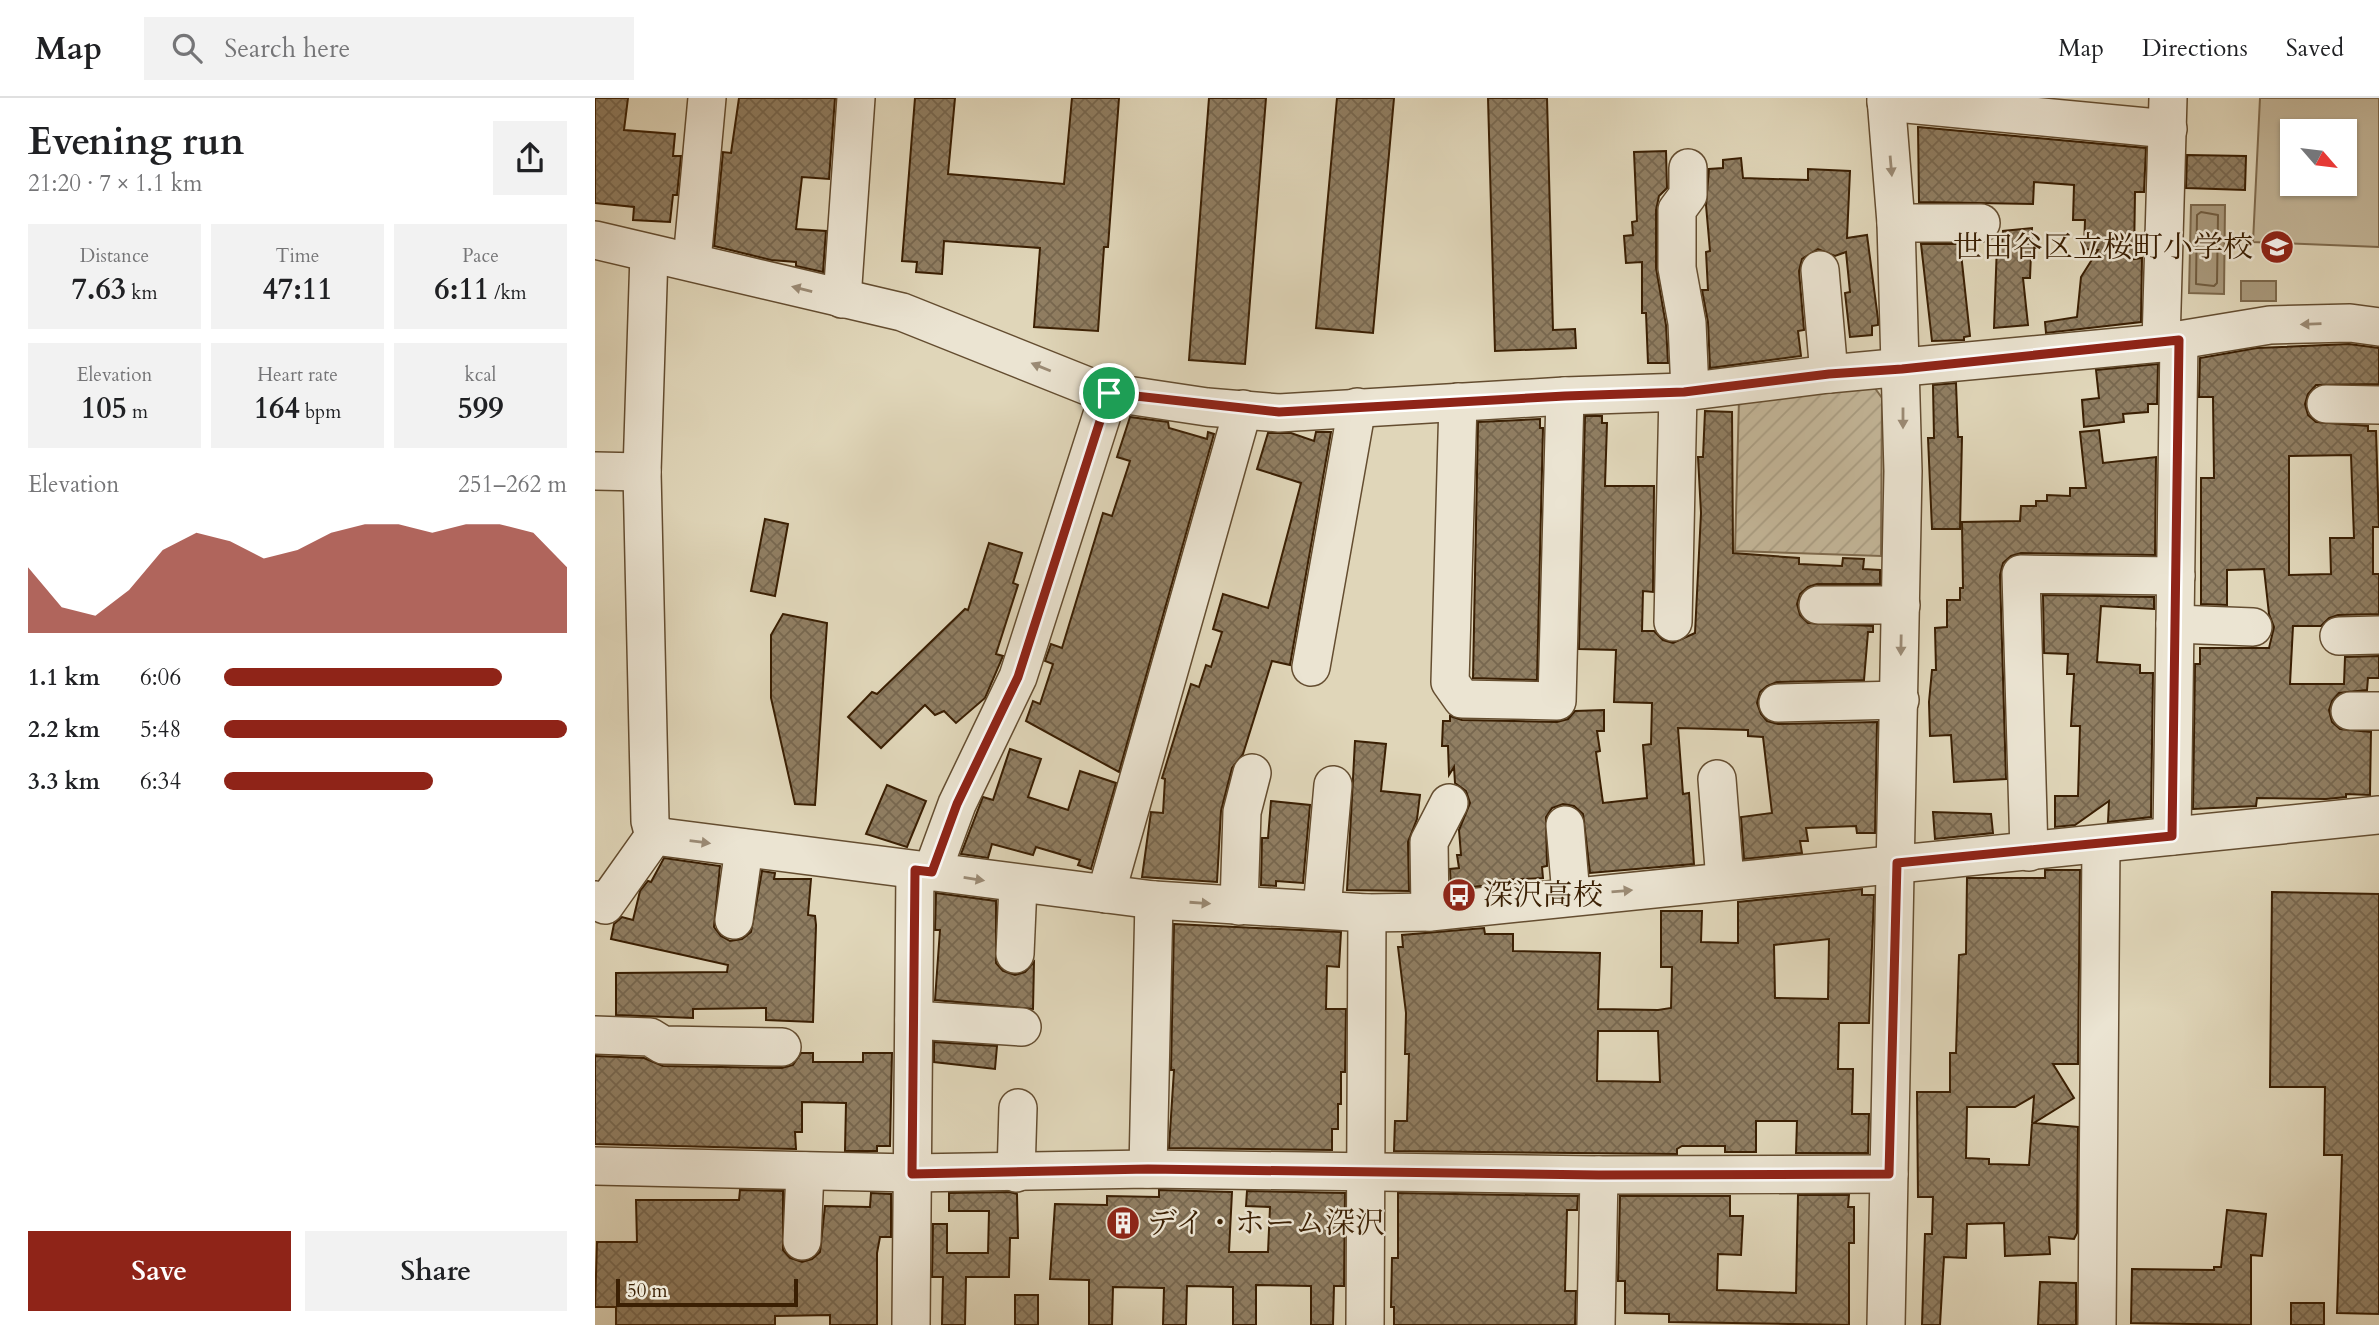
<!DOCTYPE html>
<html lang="en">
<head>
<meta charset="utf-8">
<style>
  :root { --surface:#fff; --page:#f2f2f2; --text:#202124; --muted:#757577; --line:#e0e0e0; --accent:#8f2418 }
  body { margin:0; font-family:Cardo,"Noto Serif JP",serif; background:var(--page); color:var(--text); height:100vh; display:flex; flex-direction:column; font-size:26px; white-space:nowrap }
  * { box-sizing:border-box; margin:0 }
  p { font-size:23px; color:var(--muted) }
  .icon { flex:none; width:38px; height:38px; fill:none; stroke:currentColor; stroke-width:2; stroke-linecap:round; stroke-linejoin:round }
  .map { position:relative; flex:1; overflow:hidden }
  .drawer { display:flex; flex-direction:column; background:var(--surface); width:595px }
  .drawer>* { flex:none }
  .needle { width:46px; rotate:118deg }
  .buttons { position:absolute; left:1685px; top:21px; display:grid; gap:14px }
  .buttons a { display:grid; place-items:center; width:77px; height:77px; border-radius:0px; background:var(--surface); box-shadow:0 2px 5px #0004; font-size:35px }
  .scale { position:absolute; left:21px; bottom:18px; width:182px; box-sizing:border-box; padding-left:7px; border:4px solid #3a1f03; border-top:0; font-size:19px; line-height:24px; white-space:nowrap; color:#3a1f03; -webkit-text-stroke:5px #ebe4d2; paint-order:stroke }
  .pin { position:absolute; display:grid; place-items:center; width:60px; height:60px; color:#fff; margin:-30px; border:4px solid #fff; border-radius:50%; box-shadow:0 2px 7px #0007 }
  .round { display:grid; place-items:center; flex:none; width:74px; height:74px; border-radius:0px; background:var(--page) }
  .overview { display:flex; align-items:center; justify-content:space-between; height:119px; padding:0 28px }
  h1 { font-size:38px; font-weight:700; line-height:52px }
  .stats { display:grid; grid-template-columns:repeat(3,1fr); gap:10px; height:119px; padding:7px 28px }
  .stats div { display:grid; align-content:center; border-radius:0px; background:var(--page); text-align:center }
  .stats b { font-size:30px; font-weight:700 }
  .stats small { font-size:19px; font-weight:400 }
  .stats p { font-size:19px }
  .chart { height:196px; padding:14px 28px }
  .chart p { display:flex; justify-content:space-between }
  .chart svg { width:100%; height:126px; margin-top:7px; fill:var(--accent); opacity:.7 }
  .primary-button { display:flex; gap:14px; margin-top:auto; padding:14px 28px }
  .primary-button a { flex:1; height:80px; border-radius:0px; background:var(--accent); color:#fff; font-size:28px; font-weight:700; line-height:80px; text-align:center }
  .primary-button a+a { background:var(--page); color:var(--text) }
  ul { padding:0 28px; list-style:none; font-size:23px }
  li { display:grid; grid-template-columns:112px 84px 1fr; align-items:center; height:52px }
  li i { height:18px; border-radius:9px; background:var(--accent) }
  header { display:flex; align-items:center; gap:42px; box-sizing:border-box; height:98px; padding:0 35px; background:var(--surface); border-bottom:2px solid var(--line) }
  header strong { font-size:33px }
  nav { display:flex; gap:38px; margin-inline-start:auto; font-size:24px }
  .search { width:490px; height:63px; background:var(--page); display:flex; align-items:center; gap:18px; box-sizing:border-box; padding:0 24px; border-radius:0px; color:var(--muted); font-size:26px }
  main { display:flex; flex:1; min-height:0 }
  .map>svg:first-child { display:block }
  .garden { fill:url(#garden-furrows); stroke:#7f6b4e; stroke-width:2 }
  .pitch { fill:#c4b79a; stroke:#7f6b4e; stroke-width:2; fill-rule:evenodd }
  .water { fill:#a8987b; stroke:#7c684b; stroke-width:2 }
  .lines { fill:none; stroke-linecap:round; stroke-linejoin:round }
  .shore { stroke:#715c3f; stroke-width:2 }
  .building { fill:url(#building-cross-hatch); stroke:#3a1f03; stroke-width:2; fill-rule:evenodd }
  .minor-casing { stroke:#644d30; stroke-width:40 }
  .minor { stroke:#ebe4d2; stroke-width:37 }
  .oneway { fill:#9b8b75 }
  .route-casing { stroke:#fff; stroke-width:14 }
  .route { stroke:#8f2418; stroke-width:9 }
  .labels { text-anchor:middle; stroke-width:5; stroke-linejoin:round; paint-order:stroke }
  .poi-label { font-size:30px; fill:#3a1f03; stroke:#ebe4d2; text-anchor:start }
</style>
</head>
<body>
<header>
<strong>Map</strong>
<div class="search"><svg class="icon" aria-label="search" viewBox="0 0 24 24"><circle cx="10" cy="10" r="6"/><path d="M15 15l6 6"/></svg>Search here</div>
<nav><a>Map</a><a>Directions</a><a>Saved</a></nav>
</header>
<main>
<section class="drawer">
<div class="overview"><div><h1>Evening run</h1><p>21:20 · 7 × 1.1 km</p></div><a class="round"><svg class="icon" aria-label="share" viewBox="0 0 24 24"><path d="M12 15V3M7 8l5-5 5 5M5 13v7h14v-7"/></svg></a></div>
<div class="stats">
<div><p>Distance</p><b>7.63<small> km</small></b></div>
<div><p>Time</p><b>47:11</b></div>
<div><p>Pace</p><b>6:11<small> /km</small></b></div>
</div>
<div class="stats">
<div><p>Elevation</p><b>105<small> m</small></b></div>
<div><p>Heart rate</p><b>164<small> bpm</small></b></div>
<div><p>kcal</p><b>599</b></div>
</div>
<div class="chart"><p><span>Elevation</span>251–262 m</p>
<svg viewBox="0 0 160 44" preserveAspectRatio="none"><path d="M0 44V21L10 35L20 38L30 29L40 15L50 9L60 12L70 18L80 15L90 9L100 6L110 6L120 9L130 6L140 6L150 9L160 21V44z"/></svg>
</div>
<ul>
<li><b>1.1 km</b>6:06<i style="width:81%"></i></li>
<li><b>2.2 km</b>5:48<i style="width:100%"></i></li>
<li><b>3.3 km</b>6:34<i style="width:61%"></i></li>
</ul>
<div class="primary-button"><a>Save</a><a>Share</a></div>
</section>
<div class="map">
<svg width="1784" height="1227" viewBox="0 0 1784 1227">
  <defs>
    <pattern id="garden-furrows" width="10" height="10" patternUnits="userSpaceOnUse" patternTransform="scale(1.75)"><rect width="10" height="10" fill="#c4b79a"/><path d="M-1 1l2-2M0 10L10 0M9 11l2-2" fill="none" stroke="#a99d83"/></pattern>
    <pattern id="building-cross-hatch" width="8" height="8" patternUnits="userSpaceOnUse" patternTransform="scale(1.75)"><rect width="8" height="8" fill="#907e62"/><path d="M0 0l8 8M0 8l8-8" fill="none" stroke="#77674f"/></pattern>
  </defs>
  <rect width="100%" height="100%" fill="#e0d6b9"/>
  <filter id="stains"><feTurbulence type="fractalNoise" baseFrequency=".00286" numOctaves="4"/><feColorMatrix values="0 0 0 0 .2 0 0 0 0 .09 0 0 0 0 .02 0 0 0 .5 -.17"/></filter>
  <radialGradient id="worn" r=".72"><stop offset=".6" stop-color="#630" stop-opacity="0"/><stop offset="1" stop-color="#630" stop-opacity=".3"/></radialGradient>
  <!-- garden -->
  <polygon class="garden" points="1277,286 1287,300 1286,458 1140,453 1144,301"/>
  <!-- pitch -->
  <path class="pitch" d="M1665,0H1784V149L1658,144ZM1698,33H1750V86H1698Z"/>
  <!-- water -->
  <g class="water">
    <polygon points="1596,107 1630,107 1629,196 1594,195"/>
    <rect x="1646" y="183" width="35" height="20"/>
  </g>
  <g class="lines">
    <!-- shore -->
    <polygon class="shore" points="1606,114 1623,117 1622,185 1619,188 1601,186 1602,117"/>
  </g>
  <!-- building -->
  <g class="building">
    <polygon points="0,0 33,0 29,32 80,36 78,58 86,58 82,97 78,97 75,124 38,122 39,109 0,105"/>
    <polygon points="144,0 240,0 234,81 207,79 201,131 231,133 228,174 201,168 201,164 176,162 119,148 128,54 136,55"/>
    <polygon points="320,0 360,0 353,76 469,86 477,0 524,0 513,149 509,149 503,233 439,229 445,150 349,143 347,176 321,174 322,164 307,163"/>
    <polygon points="614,0 671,0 650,266 594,262"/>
    <polygon points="742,0 799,0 778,235 721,230"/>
    <polygon points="893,0 952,0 958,232 980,231 981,250 900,253"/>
    <polygon points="1323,29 1551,50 1549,94 1540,94 1539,161 1547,160 1546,224 1451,235 1450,224 1482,219 1486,179 1503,152 1489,151 1490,122 1478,122 1479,87 1439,84 1438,106 1324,104"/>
    <polygon points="1071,53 1072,90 1064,98 1061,112 1061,170 1071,227 1073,265 1053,265 1051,215 1047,215 1047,164 1031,165 1029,138 1038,137 1037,124 1042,123 1039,54"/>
    <polygon points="1592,57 1651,58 1650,92 1591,90"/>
    <polygon points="1146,60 1148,80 1213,82 1213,71 1255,73 1252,140 1272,137 1283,221 1283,227 1277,228 1277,237 1255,239 1250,195 1255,194 1251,154 1240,158 1223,151 1207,161 1204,173 1209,232 1203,233 1206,258 1115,270 1113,224 1107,192 1113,192 1111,154 1115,153 1111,107 1114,71 1128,70 1128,62"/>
    <polygon points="1437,130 1435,180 1428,180 1433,227 1399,230 1402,146 1407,146 1408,133"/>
    <polygon points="1326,146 1365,146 1375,238 1369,239 1369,242 1337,243"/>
    <path d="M1754,246L1784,250V286L1721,287L1713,296L1710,306L1713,317L1721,324L1773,328V333H1781L1784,429H1778V476H1784V516L1743,517L1734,520L1726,528H1698L1695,586H1749L1750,559L1784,558V580H1773L1772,592L1744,595L1737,603L1734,612L1737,624L1745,631L1776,634L1775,697L1751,696V699L1731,701L1662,700L1661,708L1598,711L1600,566H1605V550H1674L1679,529L1674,516L1669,471L1632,472V507L1606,506V380H1619L1618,299H1604L1605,260L1662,250ZM1756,357L1759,440H1735L1736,476L1694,477V358Z"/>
    <polygon points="1563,266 1562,306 1553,306 1553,314 1528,316 1529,324 1489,329 1487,302 1504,300 1501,272"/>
    <polygon points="1361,285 1363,339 1367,339 1365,431 1337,431 1333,340 1339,340 1338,287"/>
    <polygon points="1110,313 1137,314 1138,455 1204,460 1204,466 1247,468 1248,460 1269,461 1268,471 1285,472 1285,486 1222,486 1213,489 1205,496 1202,506 1205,517 1213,525 1278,528 1278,534 1273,534 1269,582 1182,584 1172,588 1165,594 1162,605 1166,616 1172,623 1183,626 1282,624 1280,735 1262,735 1261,728 1211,730 1213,743 1205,743 1207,755 1149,761 1146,719 1177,715 1168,639 1153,638 1153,632 1083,630 1088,696 1094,695 1099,766 995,775 988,716 979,708 968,706 957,710 951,719 952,768 947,769 948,780 905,782 906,786 856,791 855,771 864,770 862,757 866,757 864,732 875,705 871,693 860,685 859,669 854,677 853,648 847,648 848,623 855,623 855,618 867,622 962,624 973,621 980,613 1009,612 1009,633 1002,633 1005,653 1001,654 1008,705 1052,700 1048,647 1056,646 1057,605 1019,604 1021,552 984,551 990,318 1007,318 1007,325 1012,325 1010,388 1059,388 1058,494 1048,493 1047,533 1059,533 1068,542 1078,545 1100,535 1106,415 1103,359 1108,359"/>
    <polygon points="535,319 573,324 574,330 612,341 613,334 619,336 524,674 431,623 438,603 445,606 458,566 450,563 456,546 467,550 508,415 517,418 535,363 522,359"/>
    <polygon points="945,321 945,330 948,330 942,582 878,580 883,324"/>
    <polygon points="1504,332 1508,365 1561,359 1560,457 1426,455 1416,458 1408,465 1405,477 1411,681 1359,684 1356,637 1335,638 1334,604 1337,572 1341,572 1340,530 1352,529 1352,502 1365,502 1365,490 1368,490 1367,424 1425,423 1426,408 1441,408 1441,403 1452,403 1452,397 1475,398 1475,390 1491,390 1485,334"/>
    <polygon points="721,334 736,334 695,567 677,563 648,656 637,670 626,713 622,784 547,779 556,714 568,715 570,681 567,680 596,586 604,589 611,567 616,569 627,534 618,531 628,496 673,510 706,385 662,371 673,335 696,335 719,343"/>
    <polygon points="170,421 193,426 180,498 156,493"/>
    <polygon points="394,445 427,455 418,485 423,487 401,556 408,558 390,600 361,625 349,613 340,617 330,607 286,650 253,619 277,594 282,596 370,511 373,512"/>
    <polygon points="1448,497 1559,499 1559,511 1506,508 1502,564 1545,567 1545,575 1558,575 1556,719 1513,724 1514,703 1480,727 1460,729 1460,698 1483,698 1485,628 1476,628 1479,576 1472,576 1473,556 1449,555"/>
    <polygon points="188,516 232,525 220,707 200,706 176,600 176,537"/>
    <polygon points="760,643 791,646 786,693 825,697 822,721 813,744 814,793 752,792"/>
    <polygon points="415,651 446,661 433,699 473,712 485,673 521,685 496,771 483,767 485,762 441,749 438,757 397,746 393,760 366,756 388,699 398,702"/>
    <polygon points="292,687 331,703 312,749 271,736"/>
    <polygon points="676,703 715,707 708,785 681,783 681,788 666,787 667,740 673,740"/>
    <polygon points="1338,714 1396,716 1398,735 1340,741"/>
    <polygon points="69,760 125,768 119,829 126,838 135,843 147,841 156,834 167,773 180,775 179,781 216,781 213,817 220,818 221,827 218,924 171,922 171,910 98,911 98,920 21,917 21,875 132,874 133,867 16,841 19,826 27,819 38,822 45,793 53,783 56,784"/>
    <path d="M1450,772H1485L1483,966H1458L1479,1000L1439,1025L1483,1029L1482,1135L1479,1141L1454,1139L1455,1156L1410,1158L1409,1125L1372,1126L1371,1160L1349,1159L1345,1227H1327L1330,1136H1337L1338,1099H1323L1322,994H1355V955H1361L1364,857L1371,856L1372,780H1450ZM1439,998L1434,1067L1394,1066V1061L1371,1060L1372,1009H1420Z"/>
    <path d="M1267,791V797H1279L1274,925H1244L1243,971H1258L1257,1016H1274L1273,1055H1201L1202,1023H1161V1054H1130V1048H1087L1082,1051V1056L799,1053L800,1023H812L814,956H810L811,915L803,849H808L807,837L889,830L890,836H918V853L1005,855L1003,911L1063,912L1076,910L1077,869H1066V813H1107L1106,844L1143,845V804ZM1234,841L1233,901L1180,900L1179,847ZM1003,933H1063L1065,984L1002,983Z"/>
    <polygon points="1677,794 1784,796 1784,1216 1742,1215 1747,1057 1729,1057 1730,989 1675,989"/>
    <polygon points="341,795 401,803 401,865 408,873 420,877 430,874 439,864 438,911 340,902 345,832 340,832"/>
    <polygon points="579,826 746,834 744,869 732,868 731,911 751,911 750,974 746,974 746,1006 743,1006 743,1031 737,1031 737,1052 574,1050 579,972 576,972"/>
    <polygon points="339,944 402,948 400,971 339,964"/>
    <polygon points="206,955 218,955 218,964 268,964 268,955 297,955 295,1048 282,1048 282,1053 250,1053 251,1005 207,1004 207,1034 200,1034 201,1051 0,1046 0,958 49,960 68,968 187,970 198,967"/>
    <polygon points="145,1092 188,1093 188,1152 195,1160 207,1164 217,1161 225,1154 230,1108 275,1109 276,1095 296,1096 296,1139 285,1139 282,1155 282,1227 235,1227 235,1217 180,1218 180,1227 21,1227 21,1209 0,1209 2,1144 42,1144 41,1102 144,1102"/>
    <polygon points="564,1092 637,1094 634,1154 673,1154 675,1109 651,1108 652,1093 750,1095 749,1188 739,1188 738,1227 716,1227 716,1188 661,1187 661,1227 638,1227 638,1189 592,1188 591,1227 568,1227 569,1190 518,1189 517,1227 494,1227 494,1182 455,1181 460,1106 512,1107 512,1098 564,1099"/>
    <polygon points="415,1094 422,1096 423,1140 415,1140 414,1179 371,1179 370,1227 347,1227 348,1179 337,1179 338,1126 352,1126 352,1155 393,1155 394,1113 354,1113 354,1095"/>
    <polygon points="803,1095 983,1098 982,1112 972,1112 970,1193 981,1193 980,1227 799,1227 799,1209 796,1209 797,1160 803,1160"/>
    <polygon points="1203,1097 1254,1097 1253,1109 1259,1109 1259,1145 1254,1145 1254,1227 1074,1224 1074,1216 1030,1215 1030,1183 1023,1183 1025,1098 1135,1098 1135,1118 1148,1118 1146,1157 1123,1156 1122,1192 1201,1195"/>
    <polygon points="1632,1112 1671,1116 1667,1158 1656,1157 1656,1227 1536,1225 1537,1171 1619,1172 1619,1169 1626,1169"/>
    <polygon points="1445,1184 1481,1185 1481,1227 1443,1227"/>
    <rect x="420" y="1197" width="23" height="30"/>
    <rect x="1696" y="1205" width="33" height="22"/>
  </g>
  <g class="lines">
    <!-- minor casing -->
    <g class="minor-casing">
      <g id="minor">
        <polyline points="1291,0 1301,125 1308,373 1291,1227"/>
        <polyline points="1291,4 1573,31"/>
        <polyline points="1093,70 1093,97 1082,112 1082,170 1092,225 1095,293"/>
        <polyline points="1301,125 1386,125"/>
        <polyline points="0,142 307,214 505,293 612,309 684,315 970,298 1089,294 1234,276 1566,245 1675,227 1755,225 1784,229"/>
        <polyline points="54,156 47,374 55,723 59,738"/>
        <polyline points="97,163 112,0"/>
        <polyline points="1225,172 1234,276"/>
        <polyline points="247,201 261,0"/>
        <polyline points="1566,245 1573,0"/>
        <polyline points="863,304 855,584 867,601 962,603 970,298"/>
        <polyline points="1731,306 1784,307"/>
        <polyline points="0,373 47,374"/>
        <polyline points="1223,507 1306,507"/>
        <polyline points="1078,524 1083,294"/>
        <polyline points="1580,526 1658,529"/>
        <polyline points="1744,538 1784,537"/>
        <polyline points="716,569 762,309"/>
        <polyline points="1183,605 1305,602"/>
        <polyline points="1755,613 1784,613"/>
        <polyline points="1122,681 1130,783"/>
        <polyline points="970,727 976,797"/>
        <polyline points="1577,738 1584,242"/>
        <polyline points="1434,754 1426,476 1581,478"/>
        <polyline points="337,774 362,706 423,579 514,295"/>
        <polyline points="511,796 648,311"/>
        <polyline points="0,802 10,807 59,738 559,802 772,815 835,814 1784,717"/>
        <polyline points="644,808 647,714 657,675"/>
        <polyline points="727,811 738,687"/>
        <polyline points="835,814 834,744 854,705"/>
        <polyline points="139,822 149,750"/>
        <polyline points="420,856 423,787"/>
        <polyline points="319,922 427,929"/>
        <polyline points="0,937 55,939 68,947 187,949"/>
        <polyline points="0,1068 317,1075 553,1071 1004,1077 1294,1076"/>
        <polyline points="553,1071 559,802"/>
        <polyline points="421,1075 423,1010"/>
        <polyline points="207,1143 210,1073"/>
        <polyline points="316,1227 320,772"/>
        <polyline points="770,1227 772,815"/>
        <polyline points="1001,1227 1004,1077"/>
        <polyline points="1502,1227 1506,746"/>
      </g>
    </g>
    <!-- minor -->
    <use href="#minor" class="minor"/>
  </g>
  <!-- one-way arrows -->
  <defs><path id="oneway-solid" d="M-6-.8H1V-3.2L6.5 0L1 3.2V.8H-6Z" transform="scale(1.75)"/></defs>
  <g class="oneway">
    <use href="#oneway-solid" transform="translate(1296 68) rotate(85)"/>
    <use href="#oneway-solid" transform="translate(207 191) rotate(-166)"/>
    <use href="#oneway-solid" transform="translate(1716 226) rotate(178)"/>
    <use href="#oneway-solid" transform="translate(446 269) rotate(-158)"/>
    <use href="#oneway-solid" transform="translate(1308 320) rotate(90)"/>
    <use href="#oneway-solid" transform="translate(1306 547) rotate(91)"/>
    <use href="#oneway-solid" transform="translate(105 744) rotate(7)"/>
    <use href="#oneway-solid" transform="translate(379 781) rotate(9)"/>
    <use href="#oneway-solid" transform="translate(1027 793) rotate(-5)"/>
    <use href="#oneway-solid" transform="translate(605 805) rotate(4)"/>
  </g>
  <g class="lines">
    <!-- route casing -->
    <g class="route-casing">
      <polygon id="route" points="1584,242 1577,738 1302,765 1294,1076 1004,1077 553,1071 317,1076 320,772 337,774 362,706 423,579 514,295 684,314 970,298 1089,294 1234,276 1307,271"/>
    </g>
    <!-- route -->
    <use href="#route" class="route"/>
  </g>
  <!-- icons -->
  <defs>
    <g id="school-disc" transform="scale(1.75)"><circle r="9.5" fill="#8f2418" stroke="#ebe4d2"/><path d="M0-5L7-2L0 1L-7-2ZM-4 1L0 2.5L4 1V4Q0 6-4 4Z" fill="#fff"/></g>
    <g id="bus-disc" transform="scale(1.75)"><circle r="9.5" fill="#8f2418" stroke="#ebe4d2"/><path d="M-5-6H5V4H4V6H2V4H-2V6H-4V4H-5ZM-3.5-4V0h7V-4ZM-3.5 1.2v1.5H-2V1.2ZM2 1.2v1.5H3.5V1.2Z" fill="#fff"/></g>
    <g id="building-disc" transform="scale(1.75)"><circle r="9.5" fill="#8f2418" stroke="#ebe4d2"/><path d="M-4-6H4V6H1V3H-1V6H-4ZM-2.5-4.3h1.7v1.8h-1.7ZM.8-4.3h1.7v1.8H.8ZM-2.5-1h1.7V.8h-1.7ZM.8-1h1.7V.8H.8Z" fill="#fff"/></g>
  </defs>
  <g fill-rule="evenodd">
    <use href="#school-disc" x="1682" y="149"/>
    <use href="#bus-disc" x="864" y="797"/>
    <use href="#building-disc" x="528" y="1125"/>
  </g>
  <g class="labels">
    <!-- poi labels -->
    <g class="poi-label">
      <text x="1658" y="159" text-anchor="end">世田谷区立桜町小学校</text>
      <text x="888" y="807">深沢高校</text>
      <text x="552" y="1135">デイ・ホーム深沢</text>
    </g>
  </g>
  <rect width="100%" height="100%" filter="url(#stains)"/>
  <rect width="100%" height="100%" fill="url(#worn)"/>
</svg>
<div class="buttons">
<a><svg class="needle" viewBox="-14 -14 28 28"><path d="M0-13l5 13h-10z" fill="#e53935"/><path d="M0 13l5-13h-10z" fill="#757577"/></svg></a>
</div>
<div class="scale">50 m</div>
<div class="pin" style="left:514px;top:295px;background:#1e9e55"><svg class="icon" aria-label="arrive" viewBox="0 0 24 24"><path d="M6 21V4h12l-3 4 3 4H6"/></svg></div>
</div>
</main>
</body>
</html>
